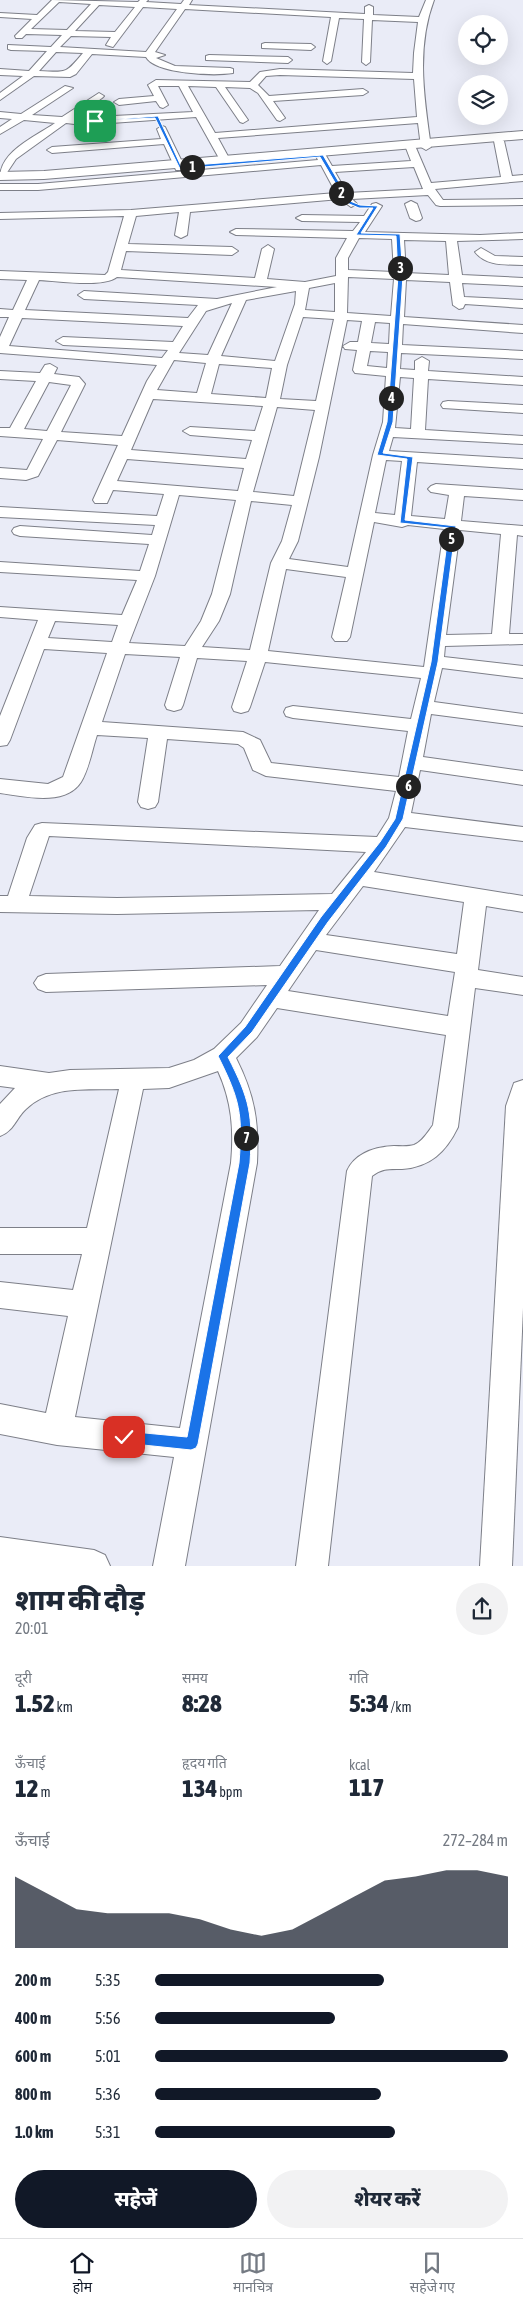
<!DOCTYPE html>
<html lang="hi">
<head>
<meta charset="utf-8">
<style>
  :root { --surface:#fff; --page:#f2f2f3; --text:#1f2937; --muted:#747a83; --line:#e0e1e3; --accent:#111827 }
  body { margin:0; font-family:"Asap Condensed","Noto Sans Devanagari",sans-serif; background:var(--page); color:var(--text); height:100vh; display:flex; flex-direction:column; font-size:19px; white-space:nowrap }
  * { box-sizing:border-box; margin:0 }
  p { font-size:16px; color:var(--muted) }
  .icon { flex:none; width:28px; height:28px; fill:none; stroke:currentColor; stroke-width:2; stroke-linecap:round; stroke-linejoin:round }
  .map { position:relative; height:1566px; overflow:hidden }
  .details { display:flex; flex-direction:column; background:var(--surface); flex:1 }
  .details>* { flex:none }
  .tools { position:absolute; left:458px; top:15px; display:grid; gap:10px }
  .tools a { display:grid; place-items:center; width:50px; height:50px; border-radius:50%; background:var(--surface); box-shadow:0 5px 20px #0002; font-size:25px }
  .pin { position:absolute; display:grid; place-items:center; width:42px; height:42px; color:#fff; margin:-21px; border-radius:10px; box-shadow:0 2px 8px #0006 }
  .km { position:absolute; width:25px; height:25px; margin:-12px; border-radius:50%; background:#222; color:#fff; font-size:14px; line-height:25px; text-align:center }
  .round { display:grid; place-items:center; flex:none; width:52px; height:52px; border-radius:26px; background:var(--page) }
  .head { display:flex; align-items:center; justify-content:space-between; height:85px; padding:0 15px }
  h1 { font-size:28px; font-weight:800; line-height:38px }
  .metrics { display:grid; grid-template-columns:repeat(3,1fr); gap:8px; height:85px; padding:5px 15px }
  .metrics div { display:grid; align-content:center }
  .metrics b { font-size:25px; font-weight:800 }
  .metrics small { font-size:14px; font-weight:400 }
  .metrics p { font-size:14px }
  .chart { height:140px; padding:10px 15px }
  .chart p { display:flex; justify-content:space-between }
  .chart svg { width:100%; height:90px; margin-top:5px; fill:var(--accent); opacity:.7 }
  .button { display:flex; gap:10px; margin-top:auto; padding:10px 15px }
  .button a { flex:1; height:58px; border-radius:30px; background:var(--accent); color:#fff; font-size:20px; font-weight:800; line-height:58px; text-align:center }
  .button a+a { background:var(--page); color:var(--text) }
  ul { padding:0 15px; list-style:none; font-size:16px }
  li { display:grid; grid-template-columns:80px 60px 1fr; align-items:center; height:38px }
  li i { height:12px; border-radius:6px; background:var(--accent) }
  .tabs { display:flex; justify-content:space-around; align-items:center; height:70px; border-top:1px solid var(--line); background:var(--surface); font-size:14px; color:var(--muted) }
  .tabs a { display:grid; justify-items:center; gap:2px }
  .tabs .active { color:var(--accent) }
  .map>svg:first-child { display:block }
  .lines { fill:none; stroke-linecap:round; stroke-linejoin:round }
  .minor-casing { stroke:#7d7f88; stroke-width:2 }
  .major-casing { stroke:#7d7f88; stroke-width:2 }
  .minor { fill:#fff; fill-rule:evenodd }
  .major { fill:#fff; fill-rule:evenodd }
  .route { fill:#1a73e8; stroke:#fff }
</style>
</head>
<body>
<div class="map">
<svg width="523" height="1566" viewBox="0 0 523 1566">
  <rect width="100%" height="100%" fill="#eaecf7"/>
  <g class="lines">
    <!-- minor casing -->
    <g class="minor-casing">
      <g id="minor">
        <path d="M52,0L138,2L140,0H148L146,2L181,4L184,0H192L189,5L365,14V7L369,5L373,7V15L419,17L426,0H434C416,48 424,97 431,147L426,150L421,147L418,123L218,138L230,160L225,163L220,160L196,117L83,125L66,123L16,159L4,177L0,178C0,151 35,137 55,123L24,120L0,134V127L12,119L0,118V112L21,114L65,86L73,88L32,115L62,117L99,93L104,96L102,98L74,118L193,112L179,86H158L168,105L163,108L160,107L156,101L119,105L114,102L119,99L154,96L148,85L156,80L250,82L260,72L280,69L413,73L414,53L418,22L372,20L370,62L366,65L362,62L364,19L339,18L331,61L327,64L323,61L331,17L185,9L155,52L165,55L156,58L175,66L230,68L233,69V73C215,76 155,74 146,57L92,54L76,74L70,77L34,76L0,100V93L23,76L0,75V69L29,71L47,51L11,50L8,49V45L51,47L62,35L26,34L22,38H16L15,36L32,19L0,17V13L37,15ZM59,2L91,4L67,30L31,29ZM99,5L135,7L115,32L75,31ZM143,7L177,9L146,52L60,47L71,36L111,37L106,45L113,47ZM56,52L83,53C65,75 66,72 39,71ZM280,75L414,79L417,117L215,133L188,86L216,87L240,122L243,123L248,120L225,87L250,88L258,93L277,120L280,121L285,118L273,101L363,95L368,92L363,89L269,96L258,85L266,76Z"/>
        <polygon points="265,43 311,44 315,47 311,50 262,48 262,44"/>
        <polygon points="209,55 288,57 292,60 288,63 206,60 206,56"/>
        <polygon points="162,126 165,127 185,168 184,170 176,170 164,144 52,153 47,150 52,147 161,139 157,129"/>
        <path d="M499,138L504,141L512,176L523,175V181L435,189L443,200L523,199V205L440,206L436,205L428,195L352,199L357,204L351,207L340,199L190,212L187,235L181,238L175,235L179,212L136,216L128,244L232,247L238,251L232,255L126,251L121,270L255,278L262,249L268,245L274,249L267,279L305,282L336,276V258L347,238L236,235L230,232L236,229L353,231L360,222L302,221L296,218L302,215L364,216L372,204L376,203L382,206L365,232L480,235L523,233V239L457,241L462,275L523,278V286L462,283L464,297L523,300V308L465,304L463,308L459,309L453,305L450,282L406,280L404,317L523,325V333L403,324L402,345L523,351V359L401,353L400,369L415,370V361L422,357L429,361L428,371L523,377V385L428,379L425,430L523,436V444L393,437L389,451L523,459V469L417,462L411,516L445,519L449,495L431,492L428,489L431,486L436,484L523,490V500L464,496L461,521L523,526V536L517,535L509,634H523V644L445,646L444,657L523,666V678L442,668L434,702L523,714V726L431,714L423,757L523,771V785L420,770L411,813L523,827V841L405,827L374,872L523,896V912L486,906L478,970L523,977V995L475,988L458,1127C446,1152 430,1167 402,1169C390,1169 382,1168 372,1176L328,1566H296L347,1171C355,1153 375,1147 394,1146C400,1146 408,1147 414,1145C422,1142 428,1132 433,1125L446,1035L277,1008L257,1037L236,1058C255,1096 259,1122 257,1163L185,1566H153L174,1457L57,1445L0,1434V1404L46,1413L68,1316L0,1308V1282L73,1290L82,1254H0V1228H87L119,1089C86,1090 51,1085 26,1109C16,1118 14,1131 0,1136V1104L15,1088L0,1086V1066L49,1073L70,1070L169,1068L194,1060L214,1049L241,1023L267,985L46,992L38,989L34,983L38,977L46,974L280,966L319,910L117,914L0,912V896H8L27,838L35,825L42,823L377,837L389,818L396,791L266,776L253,770L244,748L238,744L167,739L158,802L155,807L148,809L141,807L138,802L148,738L97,735C92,750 89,769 81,782C65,807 23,796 0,793V779L48,784L63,777L107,653L44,649L10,740L7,745L0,746V716L38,620L0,617V607L122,615L137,580L0,572V562L140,571L149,544L20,536L14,534L12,531L14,528L20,526L152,535L155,525L0,517V507L157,516L164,494L113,490L107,503H95L93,500L118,445L57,440L38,476L26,480L0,478V468L27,470L43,439L0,436V428H10L36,381L0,379V371L40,373L45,365L50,364L57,368L54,374L79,377L85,384L61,432L122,436L147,381L157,365L0,353V337L9,317H0V309L13,310L27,280L0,279V271L105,275L108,272L124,216L0,219V213L131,210L336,193L321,165L38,190H0V184H38L318,160L316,156L321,153L325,154L332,166L411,161L406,148L411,145L416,148L431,183L501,177L494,141ZM414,167L423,189L347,193L335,172ZM359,238L392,239L394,272L348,270V258ZM404,240L446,241L449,275L406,273ZM117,277L277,287L217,299L84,291L78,295L84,299L198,305L188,318L25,310L39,280C58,281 103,288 117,277ZM348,277L394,279L391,316L347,313ZM335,283V312L305,310L309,288ZM296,291L295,304L275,361L221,356L246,300ZM232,303L208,355L179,353L206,311ZM303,317L334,319L316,401L280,399L287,365ZM22,318L183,326L173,342L63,337L56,341L63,345L168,350L162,358L9,346ZM347,320L362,321L358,342H350L343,346L345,349L357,350L353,370L355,373L386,376L383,422L373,455L348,567L289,559L298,541L319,457ZM375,322L390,323L389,344L371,343ZM370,351L388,352L387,368L367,366ZM174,360L206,363L197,393L157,390ZM219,364L272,368L266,398L211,394ZM400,377L414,378L411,429L395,428ZM49,382L71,385L47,431L24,429ZM153,399L263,406L255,431L190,427L183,431L190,435L252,440L246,459L131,450ZM277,407L315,410L294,496L253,492ZM127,459L244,468L238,491L117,481ZM386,460L402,461L395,515L375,513ZM179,495L236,500L212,594L201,621L185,646L129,643L155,576ZM251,501L292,505L282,541L271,563L250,650L202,647L219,621L230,594ZM374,522L402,527L408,525L444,529L424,667L268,651L286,569L346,577L332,637L335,641H347L350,637ZM460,530L501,534L492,634L446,635ZM55,621L118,625L112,642L48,638ZM125,654L180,657L165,705L167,709L174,711L181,709L183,705L197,658L247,661L232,707L234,711L241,713L248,711L250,707L265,662L421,678L411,719L293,706L286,708L284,712L286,716L293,718L408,731L399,777L271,763L260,740L243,732L102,722ZM49,836L366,852L332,894L117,898L29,896ZM363,886L464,902L457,954L326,935ZM316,950L455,972L448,1016L288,991ZM218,1071C232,1102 234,1130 231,1163L180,1428L75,1417L143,1089L169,1088Z"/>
        <polygon points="411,201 417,204 422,218 420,220 416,221 410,218 405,204"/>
        <path d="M481,248L495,256L523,257V265C506,264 487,267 475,252Z"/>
        <polygon points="448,401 523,405 523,413 443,408 441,405 443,402"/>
        <polygon points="523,1080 523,1308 512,1566 480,1566 506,1106 514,1083"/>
        <polygon points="0,1537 94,1550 105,1555 110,1566 0,1566"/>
      </g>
    </g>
    <!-- major casing -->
    <g class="major-casing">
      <polygon id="major" points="523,131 523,139 44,179 0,180 0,172 44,171"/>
    </g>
    <!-- minor -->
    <use href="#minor" class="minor"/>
    <!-- major -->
    <use href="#major" class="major"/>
  </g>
  <!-- route -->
  <path class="route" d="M158,116L181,166L323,155L350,201L360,205L378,206L361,233L400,234L403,276L393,422L383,453L413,457L405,520L456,526L438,662L403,819L386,847L328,922L252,1032L228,1057C250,1100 253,1115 250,1163L198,1444L196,1448L191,1450L124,1443L120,1441L118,1437L120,1432L124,1431L187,1437L239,1163C243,1114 240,1100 218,1056L245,1027L321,917L380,842L395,819L431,662L449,528L400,523L407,459L377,455L387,422L398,276L396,236L356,235L373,208H359L347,203L320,157L180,169L155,118L93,121Z"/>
</svg>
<div class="tools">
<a><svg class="icon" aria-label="locate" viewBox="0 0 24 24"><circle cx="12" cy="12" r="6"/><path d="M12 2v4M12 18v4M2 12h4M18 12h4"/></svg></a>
<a><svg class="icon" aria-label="layers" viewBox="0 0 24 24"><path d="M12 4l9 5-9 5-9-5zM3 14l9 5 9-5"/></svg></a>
</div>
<div class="pin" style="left:95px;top:121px;background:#1e9e55"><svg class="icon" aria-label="arrive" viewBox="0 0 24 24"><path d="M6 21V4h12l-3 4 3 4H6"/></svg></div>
<div class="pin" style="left:124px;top:1437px;background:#d93025"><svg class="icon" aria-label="check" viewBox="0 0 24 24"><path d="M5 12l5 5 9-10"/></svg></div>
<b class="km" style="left:192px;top:167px">1</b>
<b class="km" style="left:341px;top:193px">2</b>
<b class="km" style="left:400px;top:268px">3</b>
<b class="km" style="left:391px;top:398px">4</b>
<b class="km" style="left:451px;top:539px">5</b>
<b class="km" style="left:408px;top:786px">6</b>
<b class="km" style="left:246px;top:1138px">7</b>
</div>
<section class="details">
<div class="head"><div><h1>शाम की दौड़</h1><p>20:01</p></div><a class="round"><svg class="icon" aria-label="share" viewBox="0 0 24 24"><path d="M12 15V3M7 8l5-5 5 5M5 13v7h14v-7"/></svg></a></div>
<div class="metrics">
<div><p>दूरी</p><b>1.52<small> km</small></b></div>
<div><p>समय</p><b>8:28</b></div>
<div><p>गति</p><b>5:34<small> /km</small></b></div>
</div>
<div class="metrics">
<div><p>ऊँचाई</p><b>12<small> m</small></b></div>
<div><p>हृदय गति</p><b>134<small> bpm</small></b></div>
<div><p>kcal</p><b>117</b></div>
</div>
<div class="chart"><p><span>ऊँचाई</span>272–284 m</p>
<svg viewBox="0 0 160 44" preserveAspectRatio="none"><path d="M0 44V9L10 17L20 25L30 27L40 27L50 27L60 30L70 35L80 38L90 35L100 27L110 19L120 11L130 9L140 6L150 6L160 9V44z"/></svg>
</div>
<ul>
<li><b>200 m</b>5:35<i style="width:65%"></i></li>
<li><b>400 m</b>5:56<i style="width:51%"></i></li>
<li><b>600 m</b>5:01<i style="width:100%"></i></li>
<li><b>800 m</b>5:36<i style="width:64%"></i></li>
<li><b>1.0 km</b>5:31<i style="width:68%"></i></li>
</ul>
<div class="button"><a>सहेजें</a><a>शेयर करें</a></div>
</section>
<nav class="tabs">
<a class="active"><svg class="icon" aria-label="home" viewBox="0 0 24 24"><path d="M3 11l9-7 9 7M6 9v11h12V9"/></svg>होम</a>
<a><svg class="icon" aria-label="map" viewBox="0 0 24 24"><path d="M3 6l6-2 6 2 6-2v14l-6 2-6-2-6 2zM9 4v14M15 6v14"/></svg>मानचित्र</a>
<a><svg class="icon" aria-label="saved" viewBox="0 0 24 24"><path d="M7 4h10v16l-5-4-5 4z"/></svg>सहेजे गए</a>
</nav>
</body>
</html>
